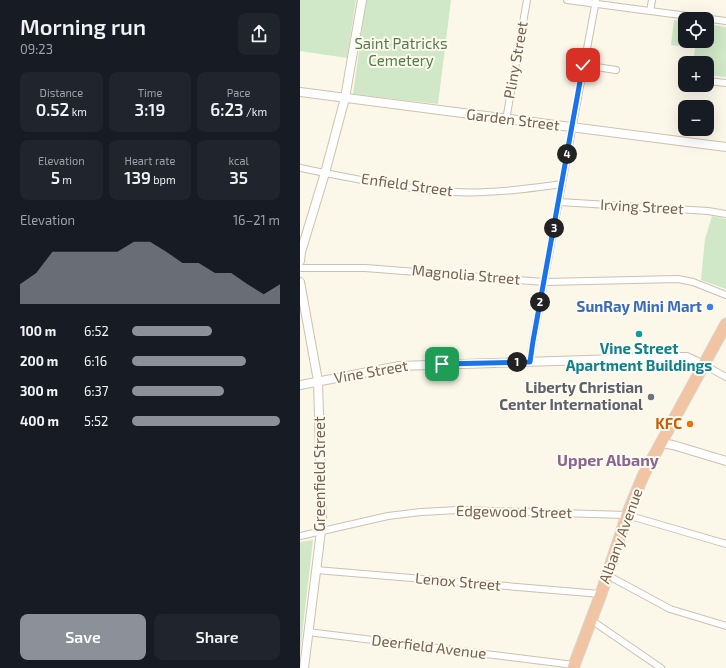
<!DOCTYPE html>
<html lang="en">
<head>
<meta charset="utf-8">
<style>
  :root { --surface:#171b24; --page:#20242c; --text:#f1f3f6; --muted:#9ea1a6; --accent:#8c9099 }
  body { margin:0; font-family:"Exo 2",sans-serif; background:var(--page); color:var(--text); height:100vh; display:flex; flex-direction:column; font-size:15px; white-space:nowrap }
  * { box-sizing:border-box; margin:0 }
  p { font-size:13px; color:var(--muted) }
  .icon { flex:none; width:22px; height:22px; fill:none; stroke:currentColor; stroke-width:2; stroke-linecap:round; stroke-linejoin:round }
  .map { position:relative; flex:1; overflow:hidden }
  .drawer { display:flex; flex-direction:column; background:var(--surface); width:300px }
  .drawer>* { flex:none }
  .tools { position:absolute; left:378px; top:12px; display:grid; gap:8px }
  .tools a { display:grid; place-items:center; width:36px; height:36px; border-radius:8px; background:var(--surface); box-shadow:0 4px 16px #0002; font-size:20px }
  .pin { position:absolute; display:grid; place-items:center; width:34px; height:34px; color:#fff; margin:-17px; border-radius:8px; box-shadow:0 2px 6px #0006 }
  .km { position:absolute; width:20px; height:20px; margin:-10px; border-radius:50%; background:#222; color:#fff; font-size:11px; line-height:20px; text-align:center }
  .round { display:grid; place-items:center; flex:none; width:42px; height:42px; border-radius:8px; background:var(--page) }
  .head { display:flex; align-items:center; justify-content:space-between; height:68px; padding:0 20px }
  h1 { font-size:22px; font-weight:600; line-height:30px }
  .figures { display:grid; grid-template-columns:repeat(3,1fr); gap:6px; height:68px; padding:4px 20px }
  .figures div { display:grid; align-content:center; border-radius:8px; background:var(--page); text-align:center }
  .figures b { font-size:17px; font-weight:600 }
  .figures small { font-size:11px; font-weight:400 }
  .figures p { font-size:11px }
  .chart { height:112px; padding:8px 20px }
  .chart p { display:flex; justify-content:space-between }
  .chart svg { width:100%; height:72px; margin-top:4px; fill:var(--accent); opacity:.7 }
  .cta { display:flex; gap:8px; margin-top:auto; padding:8px 20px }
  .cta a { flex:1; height:46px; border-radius:8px; background:var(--accent); color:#fff; font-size:16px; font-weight:600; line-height:46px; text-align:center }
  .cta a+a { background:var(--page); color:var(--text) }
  ul { padding:0 20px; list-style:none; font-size:13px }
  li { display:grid; grid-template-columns:64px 48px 1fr; align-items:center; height:30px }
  li i { height:10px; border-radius:5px; background:var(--accent) }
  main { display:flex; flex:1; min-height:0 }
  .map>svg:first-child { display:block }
  .green { fill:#d0e8c7 }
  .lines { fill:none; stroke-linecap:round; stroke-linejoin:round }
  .street-casing { stroke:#cdc0af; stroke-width:8 }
  .secondary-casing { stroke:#cfc1ad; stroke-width:10 }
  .highway-casing { stroke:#dbd6d1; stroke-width:13 }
  .street { stroke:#fff; stroke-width:6 }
  .secondary { stroke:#fff; stroke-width:8 }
  .highway { stroke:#f1c4a4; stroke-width:11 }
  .route-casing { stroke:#fff; stroke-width:8 }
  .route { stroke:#1a73e8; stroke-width:5 }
  .shop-dot { fill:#3f7fe0; stroke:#fefaef; stroke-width:1.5 }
  .culture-dot { fill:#0f9aa8; stroke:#fefaef; stroke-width:1.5 }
  .worship-dot { fill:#6b7280; stroke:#fefaef; stroke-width:1.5 }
  .food-dot { fill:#e8710a; stroke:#fefaef; stroke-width:1.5 }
  .labels { text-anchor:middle; stroke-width:4; stroke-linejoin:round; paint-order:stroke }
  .park-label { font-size:15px; fill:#517e49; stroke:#fefaef }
  .street-label { font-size:15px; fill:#74614e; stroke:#fefaef }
  .shop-label { font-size:15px; font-weight:bold; fill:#366cbe; stroke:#fefaef; text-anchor:end }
  .culture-label { font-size:15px; font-weight:bold; fill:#0d838f; stroke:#fefaef }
  .worship-label { font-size:15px; font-weight:bold; fill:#5b616d; stroke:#fefaef; text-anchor:end }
  .food-label { font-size:15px; font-weight:bold; fill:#c56008; stroke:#fefaef; text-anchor:end }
  .neighbourhood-label { font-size:16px; font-weight:bold; fill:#886690; stroke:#fefaef }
</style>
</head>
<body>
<main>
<section class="drawer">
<div class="head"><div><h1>Morning run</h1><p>09:23</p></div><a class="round"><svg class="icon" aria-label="share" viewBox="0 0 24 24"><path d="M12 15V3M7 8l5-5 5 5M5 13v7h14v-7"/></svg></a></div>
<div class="figures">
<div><p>Distance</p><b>0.52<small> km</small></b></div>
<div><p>Time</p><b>3:19</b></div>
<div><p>Pace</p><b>6:23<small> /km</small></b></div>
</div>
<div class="figures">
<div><p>Elevation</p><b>5<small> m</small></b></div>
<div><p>Heart rate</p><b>139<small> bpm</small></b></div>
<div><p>kcal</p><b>35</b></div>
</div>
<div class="chart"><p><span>Elevation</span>16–21 m</p>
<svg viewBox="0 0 160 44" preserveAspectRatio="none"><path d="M0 44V32L10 25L20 12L30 12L40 12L50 12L60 12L70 6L80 6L90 12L100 19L110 19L120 25L130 25L140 32L150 38L160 32V44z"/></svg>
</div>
<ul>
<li><b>100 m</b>6:52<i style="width:54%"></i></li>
<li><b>200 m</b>6:16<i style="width:77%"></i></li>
<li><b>300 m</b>6:37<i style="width:62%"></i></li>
<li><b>400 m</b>5:52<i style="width:100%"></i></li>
</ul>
<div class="cta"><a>Save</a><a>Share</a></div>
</section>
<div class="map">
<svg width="426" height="668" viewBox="0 0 426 668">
  <rect width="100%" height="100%" fill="#fbf7e9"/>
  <!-- green -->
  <g class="green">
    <polygon points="0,0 56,0 47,58 0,51"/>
    <polygon points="66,0 151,0 138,104 53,94"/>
    <polygon points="374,20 385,21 385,41 407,41 407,24 426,27 426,77 407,75 407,63 393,63 395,48 371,45"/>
    <polygon points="412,216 426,219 426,289 401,280 405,239"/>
    <polygon points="13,540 0,653 0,542"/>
  </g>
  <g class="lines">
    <!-- street casing -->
    <g class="street-casing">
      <g id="street">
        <polyline points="267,0 426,21"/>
        <polyline points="350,11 352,0"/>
        <polyline points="283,65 316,70"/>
        <polyline points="407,81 426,83"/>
        <polyline points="206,120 227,0"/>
        <path d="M0,168C50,178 102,189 153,192C189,194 226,189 262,184"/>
        <polyline points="259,202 408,211 426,214"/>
        <polyline points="0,268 65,268 244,282 378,279 393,282 426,295"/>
        <polyline points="230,362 233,341 296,0"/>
        <polyline points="404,365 426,377"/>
        <polyline points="0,536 88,516 121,512 158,510 327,515 426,544"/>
        <polyline points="16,570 301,594"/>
        <polyline points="307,575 370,609 426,626"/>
        <polyline points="291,620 361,668"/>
        <polyline points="8,632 274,665"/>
      </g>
    </g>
    <!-- secondary casing -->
    <g class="secondary-casing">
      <g id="secondary">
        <polyline points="0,92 426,147"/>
        <polyline points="0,261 1,252 25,173 45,98 62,0"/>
        <polyline points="0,282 18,381 22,523 4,668"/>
        <polyline points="0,385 99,366 381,357 387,357 404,365"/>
        <polyline points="361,443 373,445 426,461"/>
      </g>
    </g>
    <!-- highway casing -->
    <g class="highway-casing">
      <polyline id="highway" points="273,668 301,594 327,515 343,476 426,324"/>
    </g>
    <!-- street -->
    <use href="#street" class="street"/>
    <!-- secondary -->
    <use href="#secondary" class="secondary"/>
    <!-- highway -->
    <use href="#highway" class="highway"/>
  </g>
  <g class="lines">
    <!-- route casing -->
    <g class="route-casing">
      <polyline id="route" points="142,364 230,362 233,341 283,65"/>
    </g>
    <!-- route -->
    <use href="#route" class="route"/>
  </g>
  <!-- markers -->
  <circle class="shop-dot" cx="410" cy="307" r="4"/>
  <circle class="culture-dot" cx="339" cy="334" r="4"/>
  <circle class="worship-dot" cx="351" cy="397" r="4"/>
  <circle class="food-dot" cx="390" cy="424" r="4"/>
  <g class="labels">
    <!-- park labels -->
    <g class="park-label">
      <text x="101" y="49">Saint Patricks<tspan x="101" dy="17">Cemetery</tspan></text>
    </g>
    <!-- street labels -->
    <g class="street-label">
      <text transform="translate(216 60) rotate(-80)" y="5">Pliny Street</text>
      <text transform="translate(213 120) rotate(7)" y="5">Garden Street</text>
      <text transform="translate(107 185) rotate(8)" y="5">Enfield Street</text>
      <text transform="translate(342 207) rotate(3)" y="5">Irving Street</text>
      <text transform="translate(166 275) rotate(5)" y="5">Magnolia Street</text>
      <text transform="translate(71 372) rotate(-10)" y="5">Vine Street</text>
      <text transform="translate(20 474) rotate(-90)" y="5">Greenfield Street</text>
      <text transform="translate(214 512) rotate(1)" y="5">Edgewood Street</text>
      <text transform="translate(321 536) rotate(-70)" y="5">Albany Avenue</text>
      <text transform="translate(158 582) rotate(5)" y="5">Lenox Street</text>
      <text transform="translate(129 647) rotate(7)" y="5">Deerfield Avenue</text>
    </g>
    <!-- shop labels -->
    <g class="shop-label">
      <text x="402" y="312">SunRay Mini Mart</text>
    </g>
    <!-- culture labels -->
    <g class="culture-label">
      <text x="339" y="354">Vine Street<tspan x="339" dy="17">Apartment Buildings</tspan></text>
    </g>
    <!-- worship labels -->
    <g class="worship-label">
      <text x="343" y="393">Liberty Christian<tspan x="343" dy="17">Center International</tspan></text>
    </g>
    <!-- food labels -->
    <g class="food-label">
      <text x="382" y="429">KFC</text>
    </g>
    <!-- neighbourhood labels -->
    <g class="neighbourhood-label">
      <text x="308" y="466">Upper Albany</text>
    </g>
  </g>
</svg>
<div class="tools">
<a><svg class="icon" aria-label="locate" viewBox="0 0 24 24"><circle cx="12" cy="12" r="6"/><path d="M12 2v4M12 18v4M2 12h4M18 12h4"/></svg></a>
<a>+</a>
<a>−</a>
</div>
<div class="pin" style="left:142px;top:364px;background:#1e9e55"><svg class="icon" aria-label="arrive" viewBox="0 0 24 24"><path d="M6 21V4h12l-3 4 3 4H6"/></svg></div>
<div class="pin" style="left:283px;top:65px;background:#d93025"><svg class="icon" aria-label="check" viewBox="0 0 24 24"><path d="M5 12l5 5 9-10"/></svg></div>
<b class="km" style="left:217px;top:362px">1</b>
<b class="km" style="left:240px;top:302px">2</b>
<b class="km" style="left:254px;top:228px">3</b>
<b class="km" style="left:267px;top:154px">4</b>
</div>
</main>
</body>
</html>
